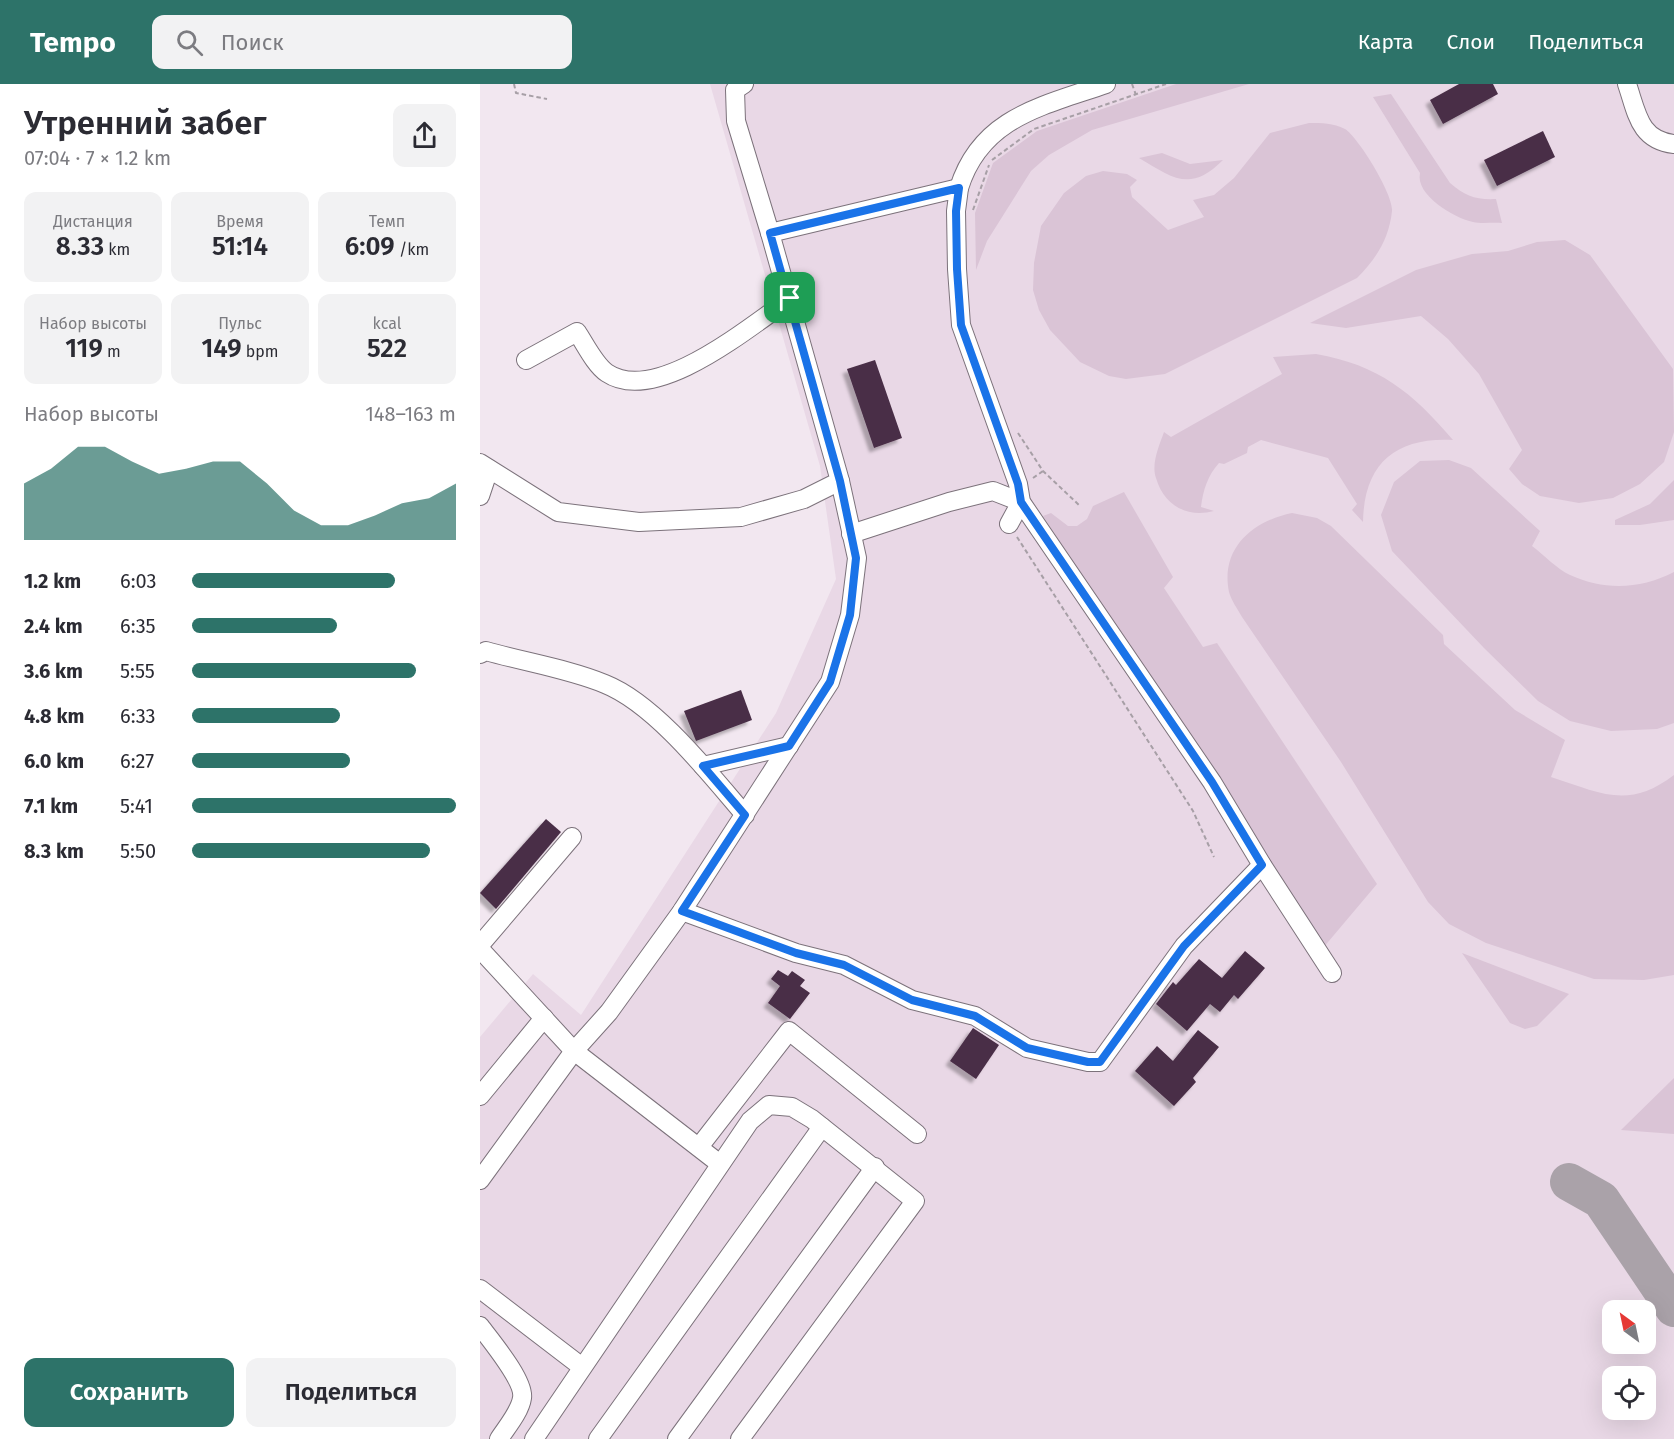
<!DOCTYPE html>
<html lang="ru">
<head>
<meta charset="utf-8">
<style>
  :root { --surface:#fff; --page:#f2f2f3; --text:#2b2b33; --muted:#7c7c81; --accent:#2d7369 }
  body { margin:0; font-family:"Fira Sans",sans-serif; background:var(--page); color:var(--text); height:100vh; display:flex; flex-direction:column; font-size:22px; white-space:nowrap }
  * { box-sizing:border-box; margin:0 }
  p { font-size:20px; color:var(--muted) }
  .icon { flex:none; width:33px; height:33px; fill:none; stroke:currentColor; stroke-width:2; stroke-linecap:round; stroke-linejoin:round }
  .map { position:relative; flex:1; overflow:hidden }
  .details { display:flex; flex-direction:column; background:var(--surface); width:480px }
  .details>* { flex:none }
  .needle { width:39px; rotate:327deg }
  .tools { position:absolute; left:1122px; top:1216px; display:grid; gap:12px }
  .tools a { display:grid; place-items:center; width:54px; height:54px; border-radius:12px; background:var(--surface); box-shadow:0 6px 24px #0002; font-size:30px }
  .pin { position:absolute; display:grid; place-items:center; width:51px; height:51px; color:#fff; margin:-26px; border-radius:12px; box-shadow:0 3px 9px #0006 }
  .round { display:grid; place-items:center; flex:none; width:63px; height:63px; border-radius:12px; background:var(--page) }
  .overview { display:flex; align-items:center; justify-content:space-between; height:102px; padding:0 24px }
  h1 { font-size:33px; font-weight:600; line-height:45px }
  .figures { display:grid; grid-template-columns:repeat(3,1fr); gap:9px; height:102px; padding:6px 24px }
  .figures div { display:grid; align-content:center; border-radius:12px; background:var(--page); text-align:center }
  .figures b { font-size:26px; font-weight:600 }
  .figures small { font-size:16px; font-weight:400 }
  .figures p { font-size:16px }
  .chart { height:168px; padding:12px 24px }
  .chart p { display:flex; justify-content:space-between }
  .chart svg { width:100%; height:108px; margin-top:6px; fill:var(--accent); opacity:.7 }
  .cta { display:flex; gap:12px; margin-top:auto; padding:12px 24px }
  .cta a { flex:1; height:69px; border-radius:12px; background:var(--accent); color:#fff; font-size:24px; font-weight:600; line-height:69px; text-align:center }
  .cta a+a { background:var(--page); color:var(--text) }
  ul { padding:0 24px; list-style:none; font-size:20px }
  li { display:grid; grid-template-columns:96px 72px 1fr; align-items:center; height:45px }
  li i { height:15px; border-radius:8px; background:var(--accent) }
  header { display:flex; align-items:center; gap:36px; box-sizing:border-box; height:84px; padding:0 30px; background:var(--accent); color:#fff }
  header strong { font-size:28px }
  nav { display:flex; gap:33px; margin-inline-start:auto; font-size:21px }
  .search { width:420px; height:54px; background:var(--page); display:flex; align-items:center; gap:15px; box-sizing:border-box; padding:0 21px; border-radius:12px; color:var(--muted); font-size:22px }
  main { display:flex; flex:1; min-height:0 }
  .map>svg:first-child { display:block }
  .built { fill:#e9d8e6; fill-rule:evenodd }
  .green { fill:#dac4d6 }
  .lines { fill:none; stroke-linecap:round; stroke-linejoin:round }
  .taxiway { stroke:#aaa2a9; stroke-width:38 }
  .building { fill:#492e46; filter:url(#shadow) }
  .minor-casing { stroke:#7c727b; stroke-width:20 }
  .path { stroke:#a79fa6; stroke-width:2; stroke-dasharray:4.5 3; stroke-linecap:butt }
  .minor { stroke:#fff; stroke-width:18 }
  .route-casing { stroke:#fff; stroke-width:12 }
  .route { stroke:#1a73e8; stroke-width:8 }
</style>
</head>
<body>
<header>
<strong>Tempo</strong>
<div class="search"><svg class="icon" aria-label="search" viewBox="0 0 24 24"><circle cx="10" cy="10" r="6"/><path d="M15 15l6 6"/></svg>Поиск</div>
<nav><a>Карта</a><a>Слои</a><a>Поделиться</a></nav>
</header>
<main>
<section class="details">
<div class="overview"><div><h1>Утренний забег</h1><p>07:04 · 7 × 1.2 km</p></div><a class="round"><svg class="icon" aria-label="share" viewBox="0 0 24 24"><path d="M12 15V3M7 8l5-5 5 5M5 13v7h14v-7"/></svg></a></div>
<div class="figures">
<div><p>Дистанция</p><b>8.33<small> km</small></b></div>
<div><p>Время</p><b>51:14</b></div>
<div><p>Темп</p><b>6:09<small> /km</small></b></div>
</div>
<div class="figures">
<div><p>Набор высоты</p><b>119<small> m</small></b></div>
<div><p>Пульс</p><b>149<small> bpm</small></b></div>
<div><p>kcal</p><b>522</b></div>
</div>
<div class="chart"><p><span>Набор высоты</span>148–163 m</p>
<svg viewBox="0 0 160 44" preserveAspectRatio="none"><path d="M0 44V21L10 15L20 6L30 6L40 12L50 17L60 15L70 12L80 12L90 21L100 32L110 38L120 38L130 34L140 29L150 27L160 21V44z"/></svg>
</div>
<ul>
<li><b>1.2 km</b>6:03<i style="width:77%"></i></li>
<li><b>2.4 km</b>6:35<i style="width:55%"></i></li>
<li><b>3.6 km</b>5:55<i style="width:85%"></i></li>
<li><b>4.8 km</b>6:33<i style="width:56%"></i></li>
<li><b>6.0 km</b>6:27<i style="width:60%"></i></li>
<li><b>7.1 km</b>5:41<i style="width:100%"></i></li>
<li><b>8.3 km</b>5:50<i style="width:90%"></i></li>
</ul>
<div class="cta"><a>Сохранить</a><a>Поделиться</a></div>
</section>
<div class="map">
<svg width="1194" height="1355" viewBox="0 0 1194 1355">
  <defs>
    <filter id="shadow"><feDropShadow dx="-4.5" dy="4.5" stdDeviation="1.5" flood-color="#0004"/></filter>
  </defs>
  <rect width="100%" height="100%" fill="#f2e7f0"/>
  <!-- built -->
  <path class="built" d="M230,0H1194V1355H0V953L53,890L101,931L296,629L356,495L340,382ZM1132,1227H1166V1260H1132ZM1132,1293H1166V1326H1132Z"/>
  <!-- green -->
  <g class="green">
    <polygon points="696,0 769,0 612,46 569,71 551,87 507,157 496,186 495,129 513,79 557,47"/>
    <path d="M911,10L970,99C985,112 996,116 1016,115L1022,139C1013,138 1002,140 993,138C974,134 935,111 940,89L893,13Z"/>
    <path d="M829,39C842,39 853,39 865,45C878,53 914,111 912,127C909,155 896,175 877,194L685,290L646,295L629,292L600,278L570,246L559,226L553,206L554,179L561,142L584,109L606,92L623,87L647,90L657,96L650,103L652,113L688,146L724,133L713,116L734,111L754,94L790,49Z"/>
    <path d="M682,69L710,80L743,76C710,109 693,94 659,74Z"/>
    <polygon points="1085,156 1110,171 1193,285 1194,348 1184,378 1160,400 1133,414 1099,419 1060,412 1042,400 1029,385 1042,366 999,290 968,255 941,232 866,244 830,239 936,186 992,170 1028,167 1057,158"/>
    <path d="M836,270C899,281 932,308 973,356C916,353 884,379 883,438L872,426L877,420L848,374L781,356L768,363L767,369L744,380L739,379C728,391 723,406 721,423L734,427C708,434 684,422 676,394C671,380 679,362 684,348L691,353L802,290L793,273Z"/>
    <path d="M969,376L991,384L1060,447L1052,462C1064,471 1077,485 1090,491C1125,507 1161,505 1194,488V639L1177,645L1131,647L1090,637L1058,617L1004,564L912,467L901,431L914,398L940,377Z"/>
    <polygon points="1194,396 1194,436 1160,441 1135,441 1135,436 1170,420"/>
    <polygon points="644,408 693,493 684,504 723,563 737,559 897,800 843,864 563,432 571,429 588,442 597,442 607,435 613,422"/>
    <path d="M812,429L837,434L851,442L963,551L964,560L1035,626L1085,656L1071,693C1121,709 1148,726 1194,691V891L1164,896L1114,895L1006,859L969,840L948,818L861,678L762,533C758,526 751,516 749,508C740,464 773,437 812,429Z"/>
    <polygon points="982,869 1089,910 1057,942 1045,945 1030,939"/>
    <polygon points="1194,994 1194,1050 1141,1046"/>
  </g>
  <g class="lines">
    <!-- taxiway -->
    <polyline class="taxiway" points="1089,1098 1121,1116 1194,1224"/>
  </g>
  <!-- building -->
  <g class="building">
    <polygon points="979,0 1013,0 1018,10 963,40 950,16"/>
    <polygon points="1063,47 1075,73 1017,102 1004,76"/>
    <polygon points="395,276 422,354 394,364 367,285"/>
    <polygon points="261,606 272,636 216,657 204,627"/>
    <polygon points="66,735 81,748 16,825 0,809"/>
    <polygon points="765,867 785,884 758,915 754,911 740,928 730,920 707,947 676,920 693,898 696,901 719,875 742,894"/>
    <polygon points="298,886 308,892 312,887 325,896 320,902 330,909 310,935 288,919 300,902 291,895"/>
    <polygon points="493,944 519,961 496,995 470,977"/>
    <polygon points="718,946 739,963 713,994 716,998 694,1022 655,987 677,962 693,977"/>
  </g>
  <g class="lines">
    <!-- minor casing -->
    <g class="minor-casing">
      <g id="minor">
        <polyline points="264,0 255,6 256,37 290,149"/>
        <path d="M1147,0C1157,29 1159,56 1194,60"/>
        <path d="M479,104C501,33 563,22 626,0"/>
        <path d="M46,276L97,248C105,260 115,281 127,289C176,322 270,242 310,215"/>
        <polyline points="0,379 78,428 159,438 261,433 324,415 360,397 290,149 479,104 476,127 477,185 481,241 538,400 541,418 732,698 782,781 852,889"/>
        <polyline points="0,412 9,385"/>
        <polyline points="371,450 469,418 513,407 541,418 529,440"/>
        <path d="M0,570L6,567C44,578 89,585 125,600C175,620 229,689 265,731"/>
        <polyline points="223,682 309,662"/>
        <polyline points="202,827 316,869 364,881 432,916 495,932 547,964 608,978 620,978 704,862 782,781"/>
        <polyline points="0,861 92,753"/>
        <polyline points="0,865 94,967 240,1080"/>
        <polyline points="0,1012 64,934"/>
        <polyline points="219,1063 309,947 437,1050"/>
        <polyline points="0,1096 94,967 129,928 202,827 350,598 370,531 377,474 360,397"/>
        <polyline points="0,1205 102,1283"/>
        <path d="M0,1242C11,1257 45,1297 42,1314C40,1328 26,1344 19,1355"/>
        <polyline points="54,1355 270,1037 289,1021 312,1023 332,1035 435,1117 260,1355"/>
        <polyline points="118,1355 342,1043"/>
        <polyline points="197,1355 395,1083"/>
      </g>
    </g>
    <!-- path -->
    <g class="path">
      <polyline points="34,0 36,9 67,15"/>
      <polyline points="652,0 656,11"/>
      <polyline points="512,76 554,45 686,0"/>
      <polyline points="493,126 509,81"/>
      <polyline points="538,349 563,387 599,421"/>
      <polyline points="553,394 563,387"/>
      <polyline points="537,453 713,727 734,773"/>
    </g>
    <!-- minor -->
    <use href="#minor" class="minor"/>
  </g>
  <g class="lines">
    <!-- route casing -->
    <g class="route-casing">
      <polygon id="route" points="479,104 476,127 477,185 481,241 538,400 541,418 732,698 782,781 704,862 620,978 608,978 547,964 495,932 432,916 364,881 316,869 202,827 265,731 223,682 309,662 350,598 370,531 376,474 360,397 290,149"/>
    </g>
    <!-- route -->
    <use href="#route" class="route"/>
  </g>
</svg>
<div class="tools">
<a><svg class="needle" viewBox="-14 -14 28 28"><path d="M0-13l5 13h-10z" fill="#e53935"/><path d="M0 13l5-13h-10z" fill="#7c7c81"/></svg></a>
<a><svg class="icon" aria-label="locate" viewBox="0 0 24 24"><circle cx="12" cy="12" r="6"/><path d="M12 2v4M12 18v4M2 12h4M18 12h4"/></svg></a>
</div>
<div class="pin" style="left:310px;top:214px;background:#1e9e55"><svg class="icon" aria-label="arrive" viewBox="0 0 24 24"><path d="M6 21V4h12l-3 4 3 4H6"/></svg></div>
</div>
</main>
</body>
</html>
